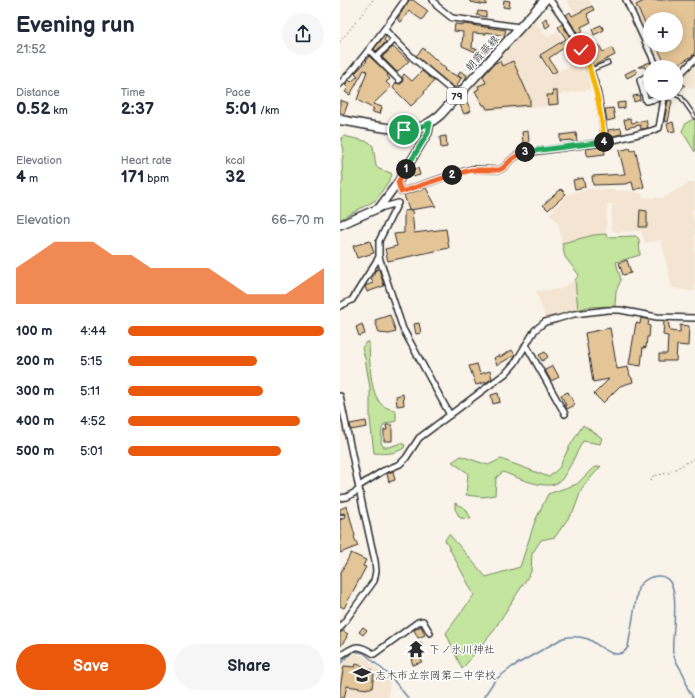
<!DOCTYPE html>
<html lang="en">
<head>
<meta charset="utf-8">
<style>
  :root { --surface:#fff; --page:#f6f6f7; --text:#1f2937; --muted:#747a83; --accent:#ea580c }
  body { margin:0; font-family:"Balsamiq Sans","Klee One",sans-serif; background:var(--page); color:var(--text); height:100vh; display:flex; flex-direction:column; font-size:15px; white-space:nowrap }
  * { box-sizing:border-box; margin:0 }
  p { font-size:13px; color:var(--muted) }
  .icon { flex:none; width:22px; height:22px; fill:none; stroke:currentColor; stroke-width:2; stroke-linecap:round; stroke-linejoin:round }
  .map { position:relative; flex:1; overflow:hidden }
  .details { display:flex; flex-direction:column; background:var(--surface); width:340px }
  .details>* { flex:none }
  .controls { position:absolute; left:303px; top:12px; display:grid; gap:8px }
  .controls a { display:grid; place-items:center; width:40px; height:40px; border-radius:50%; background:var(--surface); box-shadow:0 2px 10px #0003; font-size:20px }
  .pin { position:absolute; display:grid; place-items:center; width:34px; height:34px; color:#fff; margin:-17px; border:2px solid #fff; border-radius:50%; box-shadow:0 1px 4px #0007 }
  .km { position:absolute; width:20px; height:20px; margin:-10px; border-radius:50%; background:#222; color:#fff; font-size:11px; line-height:20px; text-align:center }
  .round { display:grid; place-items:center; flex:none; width:42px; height:42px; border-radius:21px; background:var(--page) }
  .headline { display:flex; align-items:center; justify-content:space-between; height:68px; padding:0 16px }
  h1 { font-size:22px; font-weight:700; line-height:30px }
  .figures { display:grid; grid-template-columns:repeat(3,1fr); gap:6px; height:68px; padding:4px 16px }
  .figures div { display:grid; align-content:center }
  .figures b { font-size:17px; font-weight:700 }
  .figures small { font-size:11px; font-weight:400 }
  .figures p { font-size:11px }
  .chart { height:112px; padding:8px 16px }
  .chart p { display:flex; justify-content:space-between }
  .chart svg { width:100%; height:72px; margin-top:4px; fill:var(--accent); opacity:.7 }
  .cta { display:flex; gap:8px; margin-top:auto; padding:8px 16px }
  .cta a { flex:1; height:46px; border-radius:24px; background:var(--accent); color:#fff; font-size:16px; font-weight:700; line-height:46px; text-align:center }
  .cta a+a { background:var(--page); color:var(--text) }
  ul { padding:0 16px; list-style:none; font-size:13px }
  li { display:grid; grid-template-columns:64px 48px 1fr; align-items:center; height:30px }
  li i { height:10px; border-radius:5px; background:var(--accent) }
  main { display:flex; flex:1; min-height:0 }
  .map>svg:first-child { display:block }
  .built { fill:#f3e5d1; fill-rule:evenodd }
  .green { fill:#c3e59e; stroke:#778864 }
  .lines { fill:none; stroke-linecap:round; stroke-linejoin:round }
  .stream { stroke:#6987a0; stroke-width:1.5 }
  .building { fill:#e4c597; stroke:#2b2b2b }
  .lane-casing { stroke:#2b2b2b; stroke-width:5.5 }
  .street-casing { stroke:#2b2b2b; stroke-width:8 }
  .secondary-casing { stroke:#2b2b2b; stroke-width:10 }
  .primary-casing { stroke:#2b2b2b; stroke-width:11 }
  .path { stroke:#2b2b2b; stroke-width:1; stroke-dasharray:1 3; stroke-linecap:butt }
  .lane { stroke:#fff; stroke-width:2.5 }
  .street { stroke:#fff; stroke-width:5 }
  .secondary { stroke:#fff; stroke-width:7 }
  .primary { stroke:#fff; stroke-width:8 }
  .split-1-casing { stroke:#fff; stroke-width:8 }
  .split-2-casing { stroke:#fff; stroke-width:8 }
  .split-3-casing { stroke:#fff; stroke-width:8 }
  .split-4-casing { stroke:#fff; stroke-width:8 }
  .split-5-casing { stroke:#fff; stroke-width:8 }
  .split-6-casing { stroke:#fff; stroke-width:8 }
  .split-1 { stroke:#22a559; stroke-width:5 }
  .split-2 { stroke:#f0652b; stroke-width:5 }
  .split-3 { stroke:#f0652b; stroke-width:5 }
  .split-4 { stroke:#22a559; stroke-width:5 }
  .split-5 { stroke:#f5b400; stroke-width:5 }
  .split-6 { stroke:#f5b400; stroke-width:5 }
  .labels { text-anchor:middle; stroke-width:3; stroke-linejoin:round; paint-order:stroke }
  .shield { fill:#fff; stroke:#6b6b6b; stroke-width:1 }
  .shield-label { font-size:10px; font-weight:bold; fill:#2b2b2b }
  .street-label { font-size:11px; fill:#2b2b2b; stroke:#fff }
  .poi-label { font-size:11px; fill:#2b2b2b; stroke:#fff; text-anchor:start }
</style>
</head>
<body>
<main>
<section class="details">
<div class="headline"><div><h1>Evening run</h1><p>21:52</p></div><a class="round"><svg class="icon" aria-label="share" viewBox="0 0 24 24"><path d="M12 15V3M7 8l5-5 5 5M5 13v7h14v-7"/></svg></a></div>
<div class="figures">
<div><p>Distance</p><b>0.52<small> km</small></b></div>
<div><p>Time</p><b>2:37</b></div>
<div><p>Pace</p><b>5:01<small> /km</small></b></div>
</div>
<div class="figures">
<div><p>Elevation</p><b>4<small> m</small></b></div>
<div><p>Heart rate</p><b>171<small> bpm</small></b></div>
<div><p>kcal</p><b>32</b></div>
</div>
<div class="chart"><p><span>Elevation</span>66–70 m</p>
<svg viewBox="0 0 160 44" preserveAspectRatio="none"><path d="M0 44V22L10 14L20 6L30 6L40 6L50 14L60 14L70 22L80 22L90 22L100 22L110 30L120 38L130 38L140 38L150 30L160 22V44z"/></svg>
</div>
<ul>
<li><b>100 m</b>4:44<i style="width:100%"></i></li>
<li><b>200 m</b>5:15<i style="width:66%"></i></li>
<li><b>300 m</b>5:11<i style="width:69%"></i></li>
<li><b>400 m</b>4:52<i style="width:88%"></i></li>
<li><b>500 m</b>5:01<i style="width:78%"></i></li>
</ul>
<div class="cta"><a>Save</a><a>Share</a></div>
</section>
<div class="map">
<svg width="355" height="698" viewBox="0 0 355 698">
  <rect width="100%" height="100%" fill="#faf3ea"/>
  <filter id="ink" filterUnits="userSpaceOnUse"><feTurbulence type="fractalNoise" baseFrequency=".025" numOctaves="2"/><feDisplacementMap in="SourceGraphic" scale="8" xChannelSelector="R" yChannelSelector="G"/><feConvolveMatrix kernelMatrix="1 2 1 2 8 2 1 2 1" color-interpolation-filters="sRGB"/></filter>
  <g filter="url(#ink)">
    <!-- built -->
    <g class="built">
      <polygon points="226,0 249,0 254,10 238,18"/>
      <path d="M291,0H355V56L336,76V67H318L287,2ZM310,19H336V45H310Z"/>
      <polygon points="193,19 207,37 218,31 223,40 198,55 210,75 244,60 254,89 218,95 219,105 145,111 132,87"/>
      <polygon points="355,61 355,87 352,89 339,78"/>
      <polygon points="355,182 355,208 351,211 355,224 355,291 350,291 332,288 321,240 305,243 301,231 275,232 271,229 272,204 267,204 266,234 254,235 222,243 218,223 209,214 228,194 249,189 292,191 302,194 303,197 323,198 349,183"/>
      <polygon points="235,280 238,310 206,320 196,291 220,289"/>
      <polygon points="14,653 24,656 50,681 48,698 0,698 0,670 4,661"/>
    </g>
    <!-- green -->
    <g class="green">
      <polygon points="353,119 355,119 355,152 342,131 346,123"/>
      <polygon points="4,136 29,142 33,146 36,166 39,169 51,173 52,176 36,200 1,219 0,218 0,187 3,181 2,161 4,150 1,139"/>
      <polygon points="266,234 267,237 296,236 299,239 300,255 276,262 281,280 276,291 275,306 247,307 238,310 235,280 239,275 225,257 222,243 254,235"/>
      <path d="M26,342H29C30,359 29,393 42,405C47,409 51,408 56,411V421L45,424L42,428L41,443L44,447H49L61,443L65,445L64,448C55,454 46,454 34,453L30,419V388L25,358L22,348Z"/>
      <path d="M243,425L262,438L260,444L243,441C236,453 230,468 222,479C211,494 176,477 163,472L156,478L155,495L143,497L126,495L128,473L112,462L121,456L148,465L161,459L209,477L219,468L228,449Z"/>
      <polygon points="261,466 242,488 234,510 215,537 201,540 192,554 191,572 152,633 122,669 106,633 134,595 105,540 109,534 146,577 180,567 195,521 208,494 237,484 253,468"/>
      <polygon points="115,503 126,509 131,519 120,518 115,509"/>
    </g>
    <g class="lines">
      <!-- stream -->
      <g class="stream">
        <polyline points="0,664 13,651 24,653 51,677 68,698"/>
        <path d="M143,698L155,680L172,667L223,638C231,636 239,636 248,639C260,645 278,664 288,647L298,588C301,583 305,579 312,577C348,567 330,635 333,653C335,661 340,668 344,675C346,679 346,683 347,687C349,691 351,694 353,698"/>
      </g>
    </g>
    <!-- building -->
    <g class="building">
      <polygon points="69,0 73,0 88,11 82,20 69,11 61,22 58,20 58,18"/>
      <polygon points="130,0 146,0 146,5 130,2"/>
      <polygon points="164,0 170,1 169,8 163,7"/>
      <polygon points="306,0 355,0 355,54 338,65 339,67 327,67 316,45 336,45 336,19 310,19 310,33 296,5"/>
      <polygon points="252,6 254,10 247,14 251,22 241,27 243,31 238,34 226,15 230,12 232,16"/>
      <polygon points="138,11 146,12 146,17 137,15"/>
      <polygon points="206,18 210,25 206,28 202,21"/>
      <polygon points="115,24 124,25 124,24 166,30 164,36 146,32 146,34 133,33 132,48 149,53 146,56 143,55 141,60 136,58 138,53 122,46 123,32 114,31"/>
      <polygon points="222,24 230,38 229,38 231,43 209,58 217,71 212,74 200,55 226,39 218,27"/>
      <polygon points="261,25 264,30 254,35 252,29"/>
      <polygon points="45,35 46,37 44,40 46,42 36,51 34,49"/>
      <polygon points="259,45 263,52 272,48 275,55 253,66 247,53 255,49 254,47"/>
      <polygon points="53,47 69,61 57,72 42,57"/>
      <polygon points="83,48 106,69 105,70 121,78 116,88 111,85 76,56"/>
      <polygon points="29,56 48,74 47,75 50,79 46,82 51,87 33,104 42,107 40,114 32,112 34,109 17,100 27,71 24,70 10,95 5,92 8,88 5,85 9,80 11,82 18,76 15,73 27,61 26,60"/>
      <polygon points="160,61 162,66 173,61 190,99 190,105 147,109 145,105 143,105 135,91 139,89 138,86 146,83 143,76 155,63"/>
      <polygon points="310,62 312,67 310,67 310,70 307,71 305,67 298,67"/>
      <polygon points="295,69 297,73 287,78 285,74"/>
      <polygon points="82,71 94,81 84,92 85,93 71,106 53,88 56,83 60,84 62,83 63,79 62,77 64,74 72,81"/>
      <polygon points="120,71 127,75 125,80 118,76"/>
      <polygon points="339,80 345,85 339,92 336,90 336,82"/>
      <polygon points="212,91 217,91 218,104 208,105 207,95 213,95"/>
      <polygon points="299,95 300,100 294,102 293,96"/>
      <polygon points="0,100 8,103 4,114 0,113"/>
      <polygon points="328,100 332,101 328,122 324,121"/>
      <polygon points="127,102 131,111 124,114 120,105"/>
      <polygon points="285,102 285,108 278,109 277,103"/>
      <polygon points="273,108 275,119 267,121 265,109"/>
      <polygon points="290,118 292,123 306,120 308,128 301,129 300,125 286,128 284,120"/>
      <polygon points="333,122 335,131 329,132 327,124"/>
      <polygon points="281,128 282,134 268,137 268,130"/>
      <polygon points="188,131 189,142 183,143 182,132"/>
      <polygon points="236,133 237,142 232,142 232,140 220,141 220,135"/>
      <polygon points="106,136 107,147 101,148 100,137"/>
      <polygon points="264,146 265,154 248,156 247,154 246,149"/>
      <polygon points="290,148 291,151 295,149 304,187 294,190 292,182 285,184 253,185 252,176 285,174 279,151"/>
      <polygon points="78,168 80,175 73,177 71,170"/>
      <polygon points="243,178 245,187 235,189 233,180"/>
      <polygon points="86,188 96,206 69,210 64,195"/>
      <polygon points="221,189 226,194 208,210 203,205"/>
      <polygon points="72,210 74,233 106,229 109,248 48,261 45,249 57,246 54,234 64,233 64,211"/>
      <polygon points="300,210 307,211 307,227 299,227"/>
      <polygon points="30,241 34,253 17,258 13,246"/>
      <polygon points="287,260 291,273 283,275 279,263"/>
      <polygon points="39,269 44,286 27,292 25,286 33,283 31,277 35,275 34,272 36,270"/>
      <polygon points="50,315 56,332 49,334 39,333 35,320"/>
      <polygon points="301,318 309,320 308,325 310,326 309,337 307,337 306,348 303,347 301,366 289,364 296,323 300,324"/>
      <polygon points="324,321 328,321 330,331 340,332 340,325 349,326 348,346 337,345 336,361 319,361 319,354 327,354 328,336 323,335"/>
      <polygon points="79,323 81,333 76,334 74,324"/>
      <polygon points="22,324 25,334 19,336 16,327"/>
      <polygon points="270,328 277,369 288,367 290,376 292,378 293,382 280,386 263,403 254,394 269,379 253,382 245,333"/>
      <polygon points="172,350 175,355 157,365 154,358 159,355 160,357"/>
      <polygon points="205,352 208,357 202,361 199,355"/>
      <polygon points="137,364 140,374 150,371 152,378 147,382 136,385 129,366"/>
      <polygon points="213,366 219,377 211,381 205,370"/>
      <polygon points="228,392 235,405 227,409 225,405 226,405 221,395"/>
      <polygon points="158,393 160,402 153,404 151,395"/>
      <polygon points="63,394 64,405 57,406 56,396"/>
      <polygon points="26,421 27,427 11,430 10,424"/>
      <polygon points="46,425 52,425 52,441 44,441 44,430 47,430"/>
      <polygon points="53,471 55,480 49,482 47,474"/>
      <polygon points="7,506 15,536 14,537 18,546 0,553 0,520 4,518 6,516 4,513 0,514 0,509"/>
      <polygon points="11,553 26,560 23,566 26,567 4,608 0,606 0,574"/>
      <polygon points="81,626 85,635 78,638 74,630"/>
      <polygon points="23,627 27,630 23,635 19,632"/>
      <polygon points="3,631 8,634 6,636 7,637 0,647 0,633"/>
      <polygon points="81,642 83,647 78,649 78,652 82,662 73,665 71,659 74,658 71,646"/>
      <polygon points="16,664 23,666 23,668 32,670 31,672 34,673 32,688 27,688 27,689 7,686 4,698 0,698 0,687 4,666 15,667"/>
    </g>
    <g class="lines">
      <!-- lane casing -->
      <g class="lane-casing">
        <g id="lane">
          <polyline points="241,50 252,46"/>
          <polyline points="251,70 268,63"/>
          <polyline points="333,93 341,97 355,117"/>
          <polyline points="0,517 3,516"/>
        </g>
      </g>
      <!-- street casing -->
      <g class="street-casing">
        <g id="street">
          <polyline points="93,0 97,6 112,18 180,27"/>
          <path d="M210,0C226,21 241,45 250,69C259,90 262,119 265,142"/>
          <polyline points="286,0 317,67"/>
          <polyline points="45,30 72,57 118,96"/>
          <polyline points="29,50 59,80"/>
          <polyline points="36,57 54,40"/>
          <polyline points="310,75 300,80 306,101 324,97"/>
          <polyline points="336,78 355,59"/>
          <path d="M0,84C24,58 45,29 65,0"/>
          <path d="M58,182L61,192L114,174L132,169L159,170C165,168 167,163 172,159C176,156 180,154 184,153L265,142L311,131L319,128L325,93"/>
          <polyline points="40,208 58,203 39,241 39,257 63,329 110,415"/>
          <polyline points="0,306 12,300 39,257"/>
          <polyline points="186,345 225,414"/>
          <polyline points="0,396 23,508 35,561 36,571 34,581 0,628"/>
          <polyline points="19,486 43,471 60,464 66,458 79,438 166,373 175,363 195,330 205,322 217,319 234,314 268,310 280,310 317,317 355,318"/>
          <polyline points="0,498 7,497 19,490"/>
          <path d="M0,656C15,646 17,643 34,654L78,622L83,621L90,633"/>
        </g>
      </g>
      <!-- secondary casing -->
      <g class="secondary-casing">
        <polyline id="secondary" points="0,225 39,208 58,182 88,133 90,123"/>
      </g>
      <!-- primary casing -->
      <g class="primary-casing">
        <path id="primary" d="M0,120C20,123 60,133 79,128C87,125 94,120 100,115L205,0"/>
      </g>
      <!-- path -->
      <g class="path">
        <polyline points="0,42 33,0"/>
        <polyline points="311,480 313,476 328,473 355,458"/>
      </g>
      <!-- lane -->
      <use href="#lane" class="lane"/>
      <!-- street -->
      <use href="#street" class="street"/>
      <!-- secondary -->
      <use href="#secondary" class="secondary"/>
      <!-- primary -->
      <use href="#primary" class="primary"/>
    </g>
  </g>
  <g class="lines" filter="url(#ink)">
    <!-- split-1 casing -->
    <g class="split-1-casing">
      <polyline id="split-1" points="64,130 78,128 90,123 88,133 66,169"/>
    </g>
    <!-- split-2 casing -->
    <g class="split-2-casing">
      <polyline id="split-2" points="66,169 58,182 61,192 112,175"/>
    </g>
    <!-- split-3 casing -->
    <g class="split-3-casing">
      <path id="split-3" d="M112,175L132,170H159C165,168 167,163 172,159C176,156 180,154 185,152"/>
    </g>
    <!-- split-4 casing -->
    <g class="split-4-casing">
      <polyline id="split-4" points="185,152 264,142"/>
    </g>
    <!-- split-5 casing -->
    <g class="split-5-casing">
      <polyline id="split-5" points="249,66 258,100 265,142 264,142"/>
    </g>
    <!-- split-6 casing -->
    <g class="split-6-casing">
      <polyline id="split-6" points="241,50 249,66"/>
    </g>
    <!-- split-1 -->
    <use href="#split-1" class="split-1"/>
    <!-- split-2 -->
    <use href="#split-2" class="split-2"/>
    <!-- split-3 -->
    <use href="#split-3" class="split-3"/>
    <!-- split-4 -->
    <use href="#split-4" class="split-4"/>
    <!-- split-5 -->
    <use href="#split-5" class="split-5"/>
    <!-- split-6 -->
    <use href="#split-6" class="split-6"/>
  </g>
  <!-- icons -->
  <defs>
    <g id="temple-bare" transform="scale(1.38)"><path d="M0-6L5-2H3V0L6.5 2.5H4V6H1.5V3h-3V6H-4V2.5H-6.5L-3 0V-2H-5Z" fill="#2b2b2b" stroke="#fff" stroke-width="2.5" paint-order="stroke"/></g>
    <g id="school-bare" transform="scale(1.38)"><path d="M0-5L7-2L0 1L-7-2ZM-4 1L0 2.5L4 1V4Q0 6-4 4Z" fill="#2b2b2b" stroke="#fff" stroke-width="2.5" paint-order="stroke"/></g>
  </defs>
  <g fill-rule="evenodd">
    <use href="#temple-bare" x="76" y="649"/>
    <use href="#school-bare" x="22" y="675"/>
  </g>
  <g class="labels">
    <!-- shield labels -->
    <rect class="shield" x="107" y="88" width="20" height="16" rx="3"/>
    <g class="shield-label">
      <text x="117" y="100">79</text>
    </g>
    <!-- street labels -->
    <g class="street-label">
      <text transform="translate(142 53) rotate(-48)" y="4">朝霞蕨線</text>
    </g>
    <!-- poi labels -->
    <g class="poi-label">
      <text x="89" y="653">下ノ氷川神社</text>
      <text x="35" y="679">志木市立宗岡第二中学校</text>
    </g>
  </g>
</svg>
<div class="controls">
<a>+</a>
<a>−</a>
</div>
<div class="pin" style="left:64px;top:130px;background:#1e9e55"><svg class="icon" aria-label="arrive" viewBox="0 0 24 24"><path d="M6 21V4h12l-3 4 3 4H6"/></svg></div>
<div class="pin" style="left:241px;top:50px;background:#d93025"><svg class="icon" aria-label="check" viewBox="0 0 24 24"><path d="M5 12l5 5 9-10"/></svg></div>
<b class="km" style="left:66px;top:169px">1</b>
<b class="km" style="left:112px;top:175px">2</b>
<b class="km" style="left:185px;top:152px">3</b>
<b class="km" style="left:264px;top:142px">4</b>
</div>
</main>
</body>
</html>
